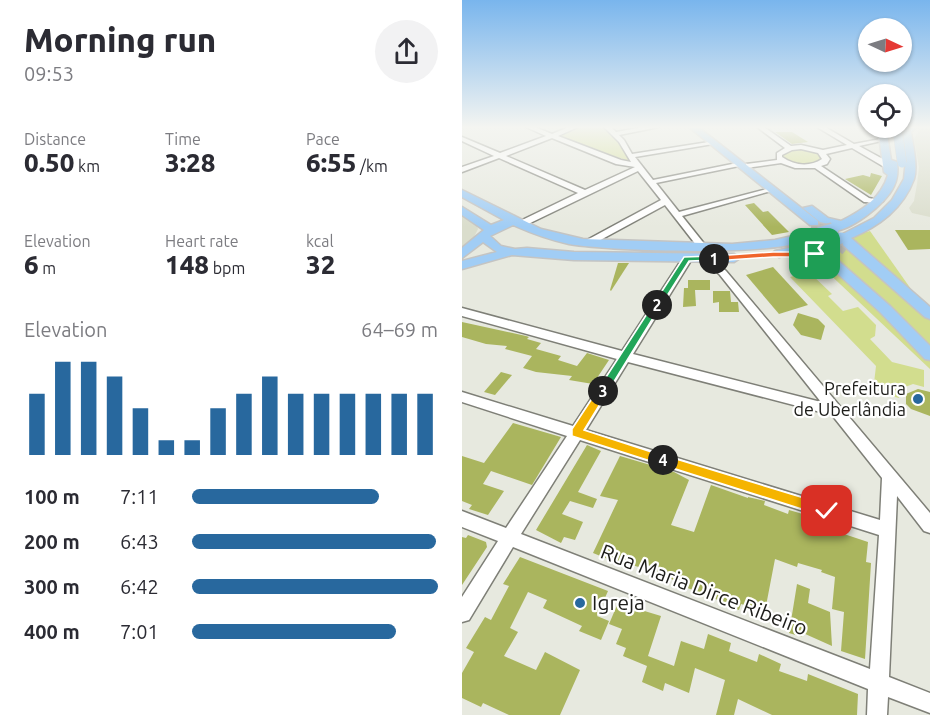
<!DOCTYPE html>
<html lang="en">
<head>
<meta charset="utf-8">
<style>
  :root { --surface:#fff; --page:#f2f2f3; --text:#2b2b33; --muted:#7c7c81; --accent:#28689e }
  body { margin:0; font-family:Ubuntu,sans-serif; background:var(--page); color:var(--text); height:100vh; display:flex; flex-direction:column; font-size:22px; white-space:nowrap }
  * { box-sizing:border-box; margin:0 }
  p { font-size:20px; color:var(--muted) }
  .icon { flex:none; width:33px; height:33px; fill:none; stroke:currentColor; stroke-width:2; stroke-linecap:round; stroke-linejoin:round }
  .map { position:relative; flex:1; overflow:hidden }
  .drawer { display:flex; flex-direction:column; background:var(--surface); width:462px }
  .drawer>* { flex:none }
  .needle { width:39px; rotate:94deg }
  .tools { position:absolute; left:396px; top:18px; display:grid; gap:12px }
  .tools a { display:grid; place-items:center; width:54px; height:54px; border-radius:50%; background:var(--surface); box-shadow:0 2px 4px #0004; font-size:30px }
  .pin { position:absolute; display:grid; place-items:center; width:51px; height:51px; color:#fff; margin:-26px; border-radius:12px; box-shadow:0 3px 9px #0006 }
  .km { position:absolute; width:30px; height:30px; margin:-15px; border-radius:50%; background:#222; color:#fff; font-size:16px; line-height:30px; text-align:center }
  .round { display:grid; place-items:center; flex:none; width:63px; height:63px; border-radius:32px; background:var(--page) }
  .head { display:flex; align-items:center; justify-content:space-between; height:102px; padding:0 24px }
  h1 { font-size:33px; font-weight:800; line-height:45px }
  .figures { display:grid; grid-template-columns:repeat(3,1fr); gap:9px; height:102px; padding:6px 24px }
  .figures div { display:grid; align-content:center }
  .figures b { font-size:26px; font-weight:800 }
  .figures small { font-size:16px; font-weight:400 }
  .figures p { font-size:16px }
  .chart { height:168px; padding:12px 24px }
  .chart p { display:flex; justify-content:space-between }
  .chart svg { width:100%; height:108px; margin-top:6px; stroke:var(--accent); stroke-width:6 }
  ul { padding:0 24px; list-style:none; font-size:20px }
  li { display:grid; grid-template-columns:96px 72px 1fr; align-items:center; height:45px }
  li i { height:15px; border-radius:8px; background:var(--accent) }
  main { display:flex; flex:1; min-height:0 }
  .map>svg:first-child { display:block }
  .built { fill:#daddcc }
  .green { fill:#d2dd8e }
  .building { fill:#aab55e }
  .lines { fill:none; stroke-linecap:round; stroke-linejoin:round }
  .major-tunnel { stroke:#bfc0b8; stroke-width:11; stroke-dasharray:11 5; stroke-linecap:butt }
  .minor-casing { stroke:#7e7f77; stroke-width:3 }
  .major-casing { stroke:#c4c4c3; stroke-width:3 }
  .minor { fill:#fff; fill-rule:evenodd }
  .major { fill:#a1cdf5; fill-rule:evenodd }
  .major-bridge-far1-casing { stroke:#c4c4c3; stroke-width:10; stroke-linecap:butt }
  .major-bridge-casing { stroke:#c4c4c3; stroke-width:14; stroke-linecap:butt }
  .major-bridge-far1 { stroke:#a1cdf5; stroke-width:9 }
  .major-bridge { stroke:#a1cdf5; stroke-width:11 }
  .split-1 { fill:#f0652b; stroke:#fff; stroke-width:1.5 }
  .split-2 { fill:#22a559; stroke:#fff; stroke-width:1.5 }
  .split-3 { fill:#22a559; stroke:#fff; stroke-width:1.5 }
  .split-4 { fill:#f5b400; stroke:#fff; stroke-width:1.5 }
  .split-5 { fill:#f5b400; stroke:#fff; stroke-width:1.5 }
  .poi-dot { fill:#28689e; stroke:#fff; stroke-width:2 }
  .labels { text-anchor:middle; stroke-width:4.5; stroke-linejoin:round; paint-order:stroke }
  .poi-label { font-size:18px; fill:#1d1d1a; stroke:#fff; text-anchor:end }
  .near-street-label { font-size:21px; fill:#1d1d1a; stroke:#fff }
  .near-poi-label { font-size:21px; fill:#1d1d1a; stroke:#fff; text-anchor:start }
</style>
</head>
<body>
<main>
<section class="drawer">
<div class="head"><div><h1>Morning run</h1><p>09:53</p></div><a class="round"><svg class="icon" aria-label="share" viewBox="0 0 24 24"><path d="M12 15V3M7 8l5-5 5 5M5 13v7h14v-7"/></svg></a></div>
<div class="figures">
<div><p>Distance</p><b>0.50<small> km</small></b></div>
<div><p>Time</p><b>3:28</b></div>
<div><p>Pace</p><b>6:55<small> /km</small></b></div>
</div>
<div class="figures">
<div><p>Elevation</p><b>6<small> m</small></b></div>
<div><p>Heart rate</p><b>148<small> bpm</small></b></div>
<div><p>kcal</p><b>32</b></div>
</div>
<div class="chart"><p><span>Elevation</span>64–69 m</p>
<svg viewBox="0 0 160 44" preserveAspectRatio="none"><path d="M5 44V19M15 44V6M25 44V6M35 44V12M45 44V25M55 44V38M65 44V38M75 44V25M85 44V19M95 44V12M105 44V19M115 44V19M125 44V19M135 44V19M145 44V19M155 44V19"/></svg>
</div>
<ul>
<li><b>100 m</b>7:11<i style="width:76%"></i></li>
<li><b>200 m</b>6:43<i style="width:99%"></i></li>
<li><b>300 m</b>6:42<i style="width:100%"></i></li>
<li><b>400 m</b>7:01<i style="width:83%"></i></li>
</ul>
</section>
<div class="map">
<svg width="468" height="715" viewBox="0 0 468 715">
  <rect width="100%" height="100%" fill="#e7e9df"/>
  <!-- built -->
  <g class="built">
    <polygon points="458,129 468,129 468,217 450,213 447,208 452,201 455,184 457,167 452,139"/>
    <polygon points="0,214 13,222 16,229 11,239 0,249"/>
  </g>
  <!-- green -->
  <g class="green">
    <polygon points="119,127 143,127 157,142 167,161 95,137"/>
    <polygon points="340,148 357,153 362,158 358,164 338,166 322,159 320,156 329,149"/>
    <polygon points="408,231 468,316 468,369 342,250"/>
    <polygon points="347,272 370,294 366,296 381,311 396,307 414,325 413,336 408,339 430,362 462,370 462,387 451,384 438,389 437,398 422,394 412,383 414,366 328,277"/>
  </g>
  <!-- building -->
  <g class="building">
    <polygon points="313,132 330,132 346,142 330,144"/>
    <polygon points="409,173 420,176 409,195 383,179 401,175 408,177"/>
    <polygon points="292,203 301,212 306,211 327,232 310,235 283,205"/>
    <polygon points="433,230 468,230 468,249 446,250"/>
    <polygon points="156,263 167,263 149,291 148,290"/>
    <polygon points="311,267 346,305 317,314 284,275"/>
    <polygon points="226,280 248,280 248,290 233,290 234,306 221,307 222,288 226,288"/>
    <polygon points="251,291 268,291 269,302 276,302 277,312 257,312 257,302 251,303"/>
    <polygon points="336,313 356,319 363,326 359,340 339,335 331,325"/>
    <polygon points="0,322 64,336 67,337 65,339 79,343 74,349 99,356 96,360 115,366 125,353 147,360 131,384 107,380 110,376 74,372 61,368 70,356 43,349 45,346 24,344 0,337"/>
    <polygon points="39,372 50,375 33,395 22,392"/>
    <polygon points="456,389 468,392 468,416 449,409 444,404 444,394"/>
    <polygon points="51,423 99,437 70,485 29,471 21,484 42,491 26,515 7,509 10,505 0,501 0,456 22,463"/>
    <polygon points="125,445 139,451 116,492 135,499 131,508 108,501 100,514 121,522 113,540 102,537 99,543 74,530"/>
    <polygon points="158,456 212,472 227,480 209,525 232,532 249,485 286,498 286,497 303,501 302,505 326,514 327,510 365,521 364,528 406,542 404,562 409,563 403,659 379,651 382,612 370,609 373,577 359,572 360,570 336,563 335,567 313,559 303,611 279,604 277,610 255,602 256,600 213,583 214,581 193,572 170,565 168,568 131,553 156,500 138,496"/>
    <polygon points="6,535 24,542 25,547 0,585 0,537 4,538"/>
    <polygon points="58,557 146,591 135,616 147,621 139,640 117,631 120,626 81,608 85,600 66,592 48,628 56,632 42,656 74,670 83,652 118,670 98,715 47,715 21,703 19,707 0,698 0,673 12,652 4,648 23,617 29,620 47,586 41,584"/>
    <polygon points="335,584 348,589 346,603 368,612 370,646 341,633 340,637 327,633 327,621 329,621"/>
    <polygon points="156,603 199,616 186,656 212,666 219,641 242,649 246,634 269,643 267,651 295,662 297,654 319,664 317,671 345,681 346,674 396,694 395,715 310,715 276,699 272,715 254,715 263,680 233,668 227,693 203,683 201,691 180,682 185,666 161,656 164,648 154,644 160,629 147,624"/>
  </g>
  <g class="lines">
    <!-- major-tunnel -->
    <polyline class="major-tunnel" points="352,223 384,250"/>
    <!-- minor casing -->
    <g class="minor-casing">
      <g id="minor">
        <path d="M64,127H73L90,134L107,127H116L96,136L159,160L169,162L157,142L142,127H149L154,132L181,127H197L157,135L162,140L170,154L253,141V143L251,144L173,157L191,180L280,162V166H277L194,183L217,212L305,189L309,191L220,216L244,246V250H238L203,205L131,244H125V240L199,200L176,171L62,226H56V222L116,193L37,158L0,172V167L32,156L0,141V137L38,153L84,136ZM90,138L154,164L173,167L123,190L44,156Z"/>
        <path d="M295,127H302L329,146L339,145L361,150L385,145L355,127H363L392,144L424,138V140L397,146L430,164V168H424L390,148L364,154L368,159L365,164L359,166L407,198L421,201L417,203L402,202L353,168H333L319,163L284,168V164L315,160V153L323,148ZM339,149L356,153L360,159C348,167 333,166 320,157V155L330,150Z"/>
        <path d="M225,256L230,259L171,354L359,402L258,275L242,259L247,256L250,257L264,271L468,513V533L462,531L435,496L427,677L468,693V713L426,697L425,715H405L406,689L51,547L7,620L0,622V597L36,541L0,527V511L44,528L105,436L0,402V392L111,426L155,359L0,316V308L160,351L220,259ZM166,362L370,415L420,478L418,520L124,430ZM118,440L417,535L408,669L59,534Z"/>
      </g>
    </g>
    <!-- major casing -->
    <g class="major-casing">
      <g id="major">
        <polygon points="227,127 236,127 356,221 356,225 348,225"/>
        <path d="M445,127H454L449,132C451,146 456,166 452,179C441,209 417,226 389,238L468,307V319L463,317L373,238L412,218L430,200L442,179L444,159L441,132Z"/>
        <path d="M416,128H424L429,160L435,162C436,170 436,178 432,186C425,203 386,234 367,231L366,229L370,225L358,222L341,208L350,206L366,218L379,221C401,210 419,198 426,175L422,172Z"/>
        <path d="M0,190L79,229L121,239L270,244L313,240L357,230L363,233C333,259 150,251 107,244C88,240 69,233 51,225L28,236L39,246L53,249L65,248L112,252L272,254L278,258L272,262L112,260L50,255L0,269V261L35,252L21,242L0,258V248L22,230L0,215V207L29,225L42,220L0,197Z"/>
        <polygon points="367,239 371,240 371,244 342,251 361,252 373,258 428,306 468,346 468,360 463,359 418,312 365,264 358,259 334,256 333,253 317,257 311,253 313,251"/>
      </g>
    </g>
    <!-- minor -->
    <use href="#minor" class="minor"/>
    <!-- major -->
    <use href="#major" class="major"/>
    <!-- major-bridge-far1 casing -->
    <g class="major-bridge-far1-casing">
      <polyline id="major-bridge-far1" points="435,128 440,163"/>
    </g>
    <!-- major-bridge casing -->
    <g class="major-bridge-casing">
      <g id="major-bridge">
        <polyline points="357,233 371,229"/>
        <polyline points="367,242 379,238"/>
      </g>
    </g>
    <!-- major-bridge-far1 -->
    <use href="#major-bridge-far1" class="major-bridge-far1"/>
    <!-- major-bridge -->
    <use href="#major-bridge" class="major-bridge"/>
  </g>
  <!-- sky -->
  <linearGradient id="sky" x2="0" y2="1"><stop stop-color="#79b5ed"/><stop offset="0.56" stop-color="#f4f5f1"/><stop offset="1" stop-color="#f4f5f1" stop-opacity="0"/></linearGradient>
  <rect width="468" height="227" fill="url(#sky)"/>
  <!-- split-1 -->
  <polygon class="split-1" points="311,252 353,252 357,254 353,257 311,257 252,261 248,259 252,256"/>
  <!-- split-2 -->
  <polygon class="split-2" points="252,256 256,259 255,260 227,261 198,307 192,307 191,305 222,257"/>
  <!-- split-3 -->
  <polygon class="split-3" points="195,302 199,305 145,393 137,393 137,388 192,303"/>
  <!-- split-4 -->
  <polygon class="split-4" points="141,387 146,391 122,430 205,457 205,464 201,465 110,436 110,429 137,388"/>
  <!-- split-5 -->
  <polygon class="split-5" points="201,455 365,505 369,506 371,511 369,515 365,517 201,465 195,460"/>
  <!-- markers -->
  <g class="poi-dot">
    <circle cx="456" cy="399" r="6"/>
    <circle cx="118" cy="603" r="6"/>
  </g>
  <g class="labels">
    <!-- poi labels -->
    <g class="poi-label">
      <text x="444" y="395">Prefeitura<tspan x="444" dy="21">de Uberlândia</tspan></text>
    </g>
    <!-- near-street labels -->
    <g class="near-street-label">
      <text transform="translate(242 590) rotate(21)" y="7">Rua Maria Dirce Ribeiro</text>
    </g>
    <!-- near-poi labels -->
    <g class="near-poi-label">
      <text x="130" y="610">Igreja</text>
    </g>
  </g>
</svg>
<div class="tools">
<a><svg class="needle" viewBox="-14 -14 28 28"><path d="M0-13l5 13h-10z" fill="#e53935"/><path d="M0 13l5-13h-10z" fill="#7c7c81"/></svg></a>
<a><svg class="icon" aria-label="locate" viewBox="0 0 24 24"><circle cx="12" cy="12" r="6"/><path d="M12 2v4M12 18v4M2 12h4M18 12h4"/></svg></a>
</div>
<div class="pin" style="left:353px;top:254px;background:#1e9e55"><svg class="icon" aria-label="arrive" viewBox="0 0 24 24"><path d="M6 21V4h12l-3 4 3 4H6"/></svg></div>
<div class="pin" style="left:365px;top:511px;background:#d93025"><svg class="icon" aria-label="check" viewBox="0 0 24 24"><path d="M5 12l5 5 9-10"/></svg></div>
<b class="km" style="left:252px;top:259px">1</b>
<b class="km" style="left:195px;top:305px">2</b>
<b class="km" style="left:141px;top:391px">3</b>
<b class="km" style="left:201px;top:460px">4</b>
</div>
</main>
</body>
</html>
